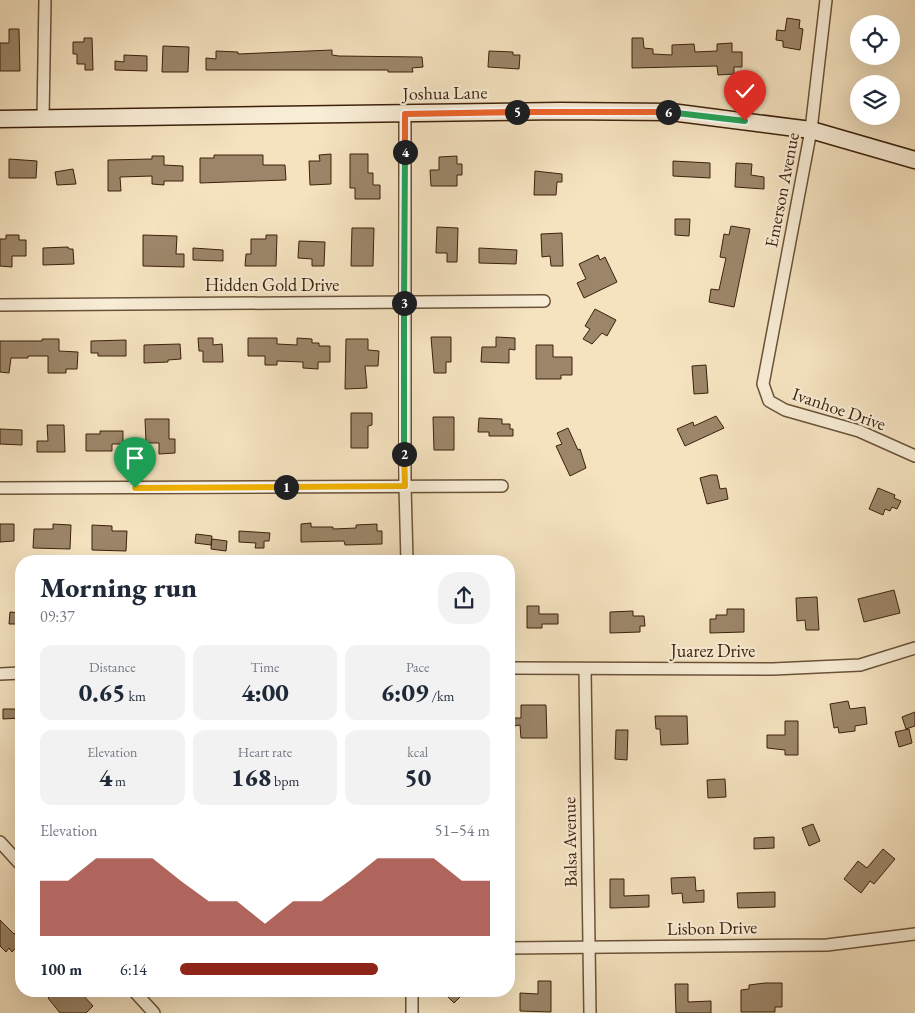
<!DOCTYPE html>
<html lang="en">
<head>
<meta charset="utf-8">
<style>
  :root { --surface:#fff; --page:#f2f2f3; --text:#1f2937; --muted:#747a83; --accent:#8f2418 }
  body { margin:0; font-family:"EB Garamond",serif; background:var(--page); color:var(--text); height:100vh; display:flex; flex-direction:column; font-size:19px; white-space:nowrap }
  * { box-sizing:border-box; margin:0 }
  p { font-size:16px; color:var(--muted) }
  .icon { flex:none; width:28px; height:28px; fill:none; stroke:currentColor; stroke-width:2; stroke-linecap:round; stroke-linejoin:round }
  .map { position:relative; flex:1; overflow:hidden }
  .panel { position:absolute; left:15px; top:555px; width:500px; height:442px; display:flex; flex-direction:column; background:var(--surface); border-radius:20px; box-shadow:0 5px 20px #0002 }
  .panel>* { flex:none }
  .tools { position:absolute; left:850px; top:15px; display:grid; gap:10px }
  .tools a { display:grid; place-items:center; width:50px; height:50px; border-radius:50%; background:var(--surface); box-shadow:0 5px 20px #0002; font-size:25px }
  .pin { position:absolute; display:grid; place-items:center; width:42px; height:42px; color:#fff; margin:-51px -21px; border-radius:50% 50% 50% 0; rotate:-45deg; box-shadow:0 0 5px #0007 }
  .pin .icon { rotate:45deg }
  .km { position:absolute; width:25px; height:25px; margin:-12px; border-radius:50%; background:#222; color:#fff; font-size:14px; line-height:25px; text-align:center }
  .round { display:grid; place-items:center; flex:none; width:52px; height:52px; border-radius:20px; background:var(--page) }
  .summary { display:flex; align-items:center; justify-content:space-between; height:85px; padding:0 25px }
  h1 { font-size:28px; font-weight:800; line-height:38px }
  .stats { display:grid; grid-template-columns:repeat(3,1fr); gap:8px; height:85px; padding:5px 25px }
  .stats div { display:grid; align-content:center; border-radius:12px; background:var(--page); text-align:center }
  .stats b { font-size:25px; font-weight:800 }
  .stats small { font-size:14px; font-weight:400 }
  .stats p { font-size:14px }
  .chart { height:140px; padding:10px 25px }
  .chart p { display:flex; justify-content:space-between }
  .chart svg { width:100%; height:90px; margin-top:5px; fill:var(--accent); opacity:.7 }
  ul { padding:0 25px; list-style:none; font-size:16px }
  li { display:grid; grid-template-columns:80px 60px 1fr; align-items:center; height:38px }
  li i { height:12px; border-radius:6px; background:var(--accent) }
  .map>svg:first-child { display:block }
  .building { fill:#9c8669; stroke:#3c210b }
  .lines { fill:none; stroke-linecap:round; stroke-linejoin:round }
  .street-casing { stroke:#6a5238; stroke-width:14 }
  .secondary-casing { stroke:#3c210b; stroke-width:19 }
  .street { stroke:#f8edd6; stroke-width:11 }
  .secondary { stroke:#f8edd6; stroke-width:16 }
  .split-1-casing { stroke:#fff; stroke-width:10 }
  .split-2-casing { stroke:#fff; stroke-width:10 }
  .split-3-casing { stroke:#fff; stroke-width:10 }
  .split-4-casing { stroke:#fff; stroke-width:10 }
  .split-5-casing { stroke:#fff; stroke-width:10 }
  .split-6-casing { stroke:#fff; stroke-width:10 }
  .split-7-casing { stroke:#fff; stroke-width:10 }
  .split-1 { stroke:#f5b400; stroke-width:6 }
  .split-2 { stroke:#f5b400; stroke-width:6 }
  .split-3 { stroke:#22a559; stroke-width:6 }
  .split-4 { stroke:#22a559; stroke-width:6 }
  .split-5 { stroke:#f0652b; stroke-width:6 }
  .split-6 { stroke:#f0652b; stroke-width:6 }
  .split-7 { stroke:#22a559; stroke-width:6 }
  .labels { text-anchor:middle; stroke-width:4.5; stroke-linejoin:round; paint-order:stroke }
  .street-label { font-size:18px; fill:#3c210b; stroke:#f8edd6 }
</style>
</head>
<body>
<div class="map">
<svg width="915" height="1013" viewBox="0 0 915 1013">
  <rect width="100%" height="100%" fill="#f5e3c0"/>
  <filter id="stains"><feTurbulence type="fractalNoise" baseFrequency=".004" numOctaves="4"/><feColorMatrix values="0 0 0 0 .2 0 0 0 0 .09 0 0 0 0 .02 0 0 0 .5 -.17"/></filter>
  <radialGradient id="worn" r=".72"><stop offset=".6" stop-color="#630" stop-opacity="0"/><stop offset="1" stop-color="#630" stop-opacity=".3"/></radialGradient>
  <!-- building -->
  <g class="building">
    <polygon points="787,18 800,20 799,28 803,29 800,50 783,47 783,41 776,40 777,30 785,31"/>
    <polygon points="9,29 19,29 20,71 0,71 0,43 9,43"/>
    <polygon points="84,38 92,38 93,70 85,70 85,64 77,64 77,54 73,54 73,42 84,42"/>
    <polygon points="632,38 643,38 644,48 653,49 653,54 672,55 672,45 694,44 695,52 717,51 717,44 732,43 732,52 742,52 742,67 734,67 734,74 718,75 717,66 632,68"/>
    <polygon points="163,46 189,47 188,72 162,72"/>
    <polygon points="332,50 332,55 339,56 422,57 423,67 412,68 413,72 388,72 388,70 206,70 206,58 216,59 216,51 238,52 238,54"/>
    <polygon points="489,51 513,52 513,55 520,55 519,69 488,67"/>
    <polygon points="124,55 147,56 147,71 115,70 115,61 124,62"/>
    <polygon points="331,154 331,184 310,185 309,161 320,161 319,155"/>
    <polygon points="350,154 368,154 368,173 373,173 373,185 380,185 380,199 355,199 355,188 350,188"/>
    <polygon points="214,155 263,155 263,165 285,165 286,180 200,183 200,158 214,158"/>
    <polygon points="152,156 164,156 164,165 183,166 183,181 164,181 164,185 152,184 152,176 120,177 121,191 108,191 108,160 152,159"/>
    <polygon points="457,156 457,164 462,164 462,175 457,175 457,186 431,186 430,170 439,170 439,157"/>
    <polygon points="9,159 37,161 36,178 9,178"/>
    <polygon points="673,161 710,163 710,178 673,176"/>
    <polygon points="736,163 752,164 751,175 764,177 764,189 735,187"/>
    <polygon points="73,169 76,184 57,185 55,172"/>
    <polygon points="535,171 562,174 562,182 557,182 556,195 534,195"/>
    <polygon points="675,219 690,219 689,236 675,235"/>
    <polygon points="731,226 750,229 734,307 709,302 711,289 719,290 726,258 720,257 724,234 729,235"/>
    <polygon points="437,227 458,228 457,262 447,262 447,253 436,253"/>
    <polygon points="352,228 374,228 373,266 351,266"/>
    <polygon points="562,233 563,266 551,266 550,256 542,257 541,234"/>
    <polygon points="6,235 19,235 19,240 26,240 26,256 12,256 12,267 0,266 0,239 6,239"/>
    <polygon points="143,235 177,236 176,254 184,254 184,267 143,266"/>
    <polygon points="266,235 277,235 276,266 245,266 246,254 251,254 251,239 266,239"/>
    <polygon points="299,241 325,242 324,266 312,266 312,259 298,258"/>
    <polygon points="68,247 69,249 73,249 74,264 43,265 43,248"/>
    <polygon points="193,248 223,250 223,261 193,260"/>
    <polygon points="479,248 517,250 516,264 479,263"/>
    <polygon points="598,255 600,260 605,257 617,282 584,298 577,283 586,279 579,264"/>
    <polygon points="595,309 616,320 607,336 602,333 592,344 583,339 590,329 585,326"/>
    <polygon points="431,337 451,337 451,362 446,362 446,373 434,373"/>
    <polygon points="496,337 515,338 515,350 509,349 509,363 481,362 482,347 496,347"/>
    <polygon points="198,338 213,338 213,345 222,344 223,362 203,362 203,351 199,351"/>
    <polygon points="248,338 277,338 277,344 297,345 297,338 312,339 312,343 319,343 319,346 330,346 330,362 318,362 318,369 303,368 303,362 277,361 277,365 265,365 265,356 248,356"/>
    <polygon points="42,339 59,339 59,351 78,352 77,369 66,369 66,373 48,373 48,356 28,356 28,358 11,358 9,373 0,372 0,341 42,341"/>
    <polygon points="346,339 368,339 368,350 379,351 378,366 365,366 367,388 345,389"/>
    <polygon points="126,340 126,356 98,356 98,353 91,353 91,341"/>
    <polygon points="180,344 181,359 168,360 168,362 144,363 144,345"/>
    <polygon points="536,345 553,345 553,357 572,357 572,375 561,375 561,379 536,379"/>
    <polygon points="706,365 708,393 694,394 692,366"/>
    <polygon points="351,413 372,413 372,425 368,426 368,448 351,448"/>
    <polygon points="716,416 724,428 685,446 677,429 693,422 694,426"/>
    <polygon points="433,417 454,417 454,450 434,450"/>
    <polygon points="479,418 502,419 502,424 510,424 510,429 513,429 513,436 489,436 489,432 478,432"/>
    <polygon points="145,419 169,419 169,439 175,439 175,453 159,454 159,443 146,443"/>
    <polygon points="47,425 64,425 65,452 37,452 37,441 48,441"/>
    <polygon points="568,428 578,450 580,449 586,468 570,476 556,446 562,444 557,433"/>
    <polygon points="0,429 22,430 22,445 0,444"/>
    <polygon points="100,431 123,431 123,444 112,444 112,451 86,451 86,434 100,434"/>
    <polygon points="711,475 717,475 720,489 726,488 728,499 707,504 700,478"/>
    <polygon points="878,488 895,495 894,498 901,501 897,509 892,507 890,511 885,509 883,515 869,509"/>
    <polygon points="311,523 311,527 333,527 333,529 356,528 356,525 377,524 377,531 382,531 382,544 345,545 344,541 301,542 301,524"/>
    <polygon points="0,524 14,524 14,541 0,542"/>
    <polygon points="53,524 71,525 70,549 33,548 34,529 53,529"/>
    <polygon points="92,525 112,526 112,531 127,531 126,551 92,550"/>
    <polygon points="239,531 270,533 269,541 264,541 264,548 255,548 256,543 239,542"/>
    <polygon points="196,534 212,536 211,545 195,543"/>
    <polygon points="212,539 227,541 226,551 211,549"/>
    <polygon points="894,590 900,613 864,622 858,599"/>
    <polygon points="817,597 819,630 806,630 805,620 797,621 796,598"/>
    <polygon points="527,606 539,606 539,614 558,614 558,624 542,624 542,628 527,628"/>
    <polygon points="727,609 744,609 744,632 710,633 710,619 716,619 716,615 727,615"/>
    <polygon points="633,611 633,616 644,616 645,626 640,626 640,632 610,633 610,612"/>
    <polygon points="10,612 21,613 21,624 9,624"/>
    <polygon points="848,701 850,709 865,707 867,724 855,726 855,731 839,733 838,727 834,728 830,704"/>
    <polygon points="521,705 546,705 547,738 521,738 520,725 514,726 514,718 521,718"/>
    <polygon points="3,709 21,709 21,718 3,719"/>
    <polygon points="915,712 915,726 906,729 902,717"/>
    <polygon points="655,716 687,716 688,744 661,745 660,729 656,729"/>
    <polygon points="785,721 798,721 798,755 785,755 785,750 767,748 767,735 785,735"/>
    <polygon points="909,729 912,743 899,747 895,732"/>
    <polygon points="616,730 628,730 627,760 615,759"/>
    <polygon points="725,779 726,797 708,798 707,780"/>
    <polygon points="813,824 820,841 809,846 802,828"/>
    <polygon points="774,837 774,848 754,849 754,838"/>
    <polygon points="883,849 895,859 874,884 870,881 861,893 844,879 858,861 867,868"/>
    <polygon points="695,877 696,891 704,890 704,902 683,903 682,893 672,894 671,878"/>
    <polygon points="610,879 624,879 624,896 649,895 649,907 610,908"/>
    <polygon points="775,892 775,907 738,908 737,893"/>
    <polygon points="0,920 14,934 21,927 21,943 12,952 9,948 6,952 0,946"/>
    <polygon points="538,981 551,981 551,1012 520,1011 520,993 538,994"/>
    <polygon points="765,983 782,983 782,1007 775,1007 775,1012 741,1012 741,990 749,989 749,985"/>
    <polygon points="675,984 688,984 688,1002 711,1001 711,1013 676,1013"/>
    <polygon points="56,991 71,991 76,997 81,993 93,1006 86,1013 60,1013 48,998"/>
    <polygon points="442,991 466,991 454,1003"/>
  </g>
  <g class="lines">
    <!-- street casing -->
    <g class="street-casing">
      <g id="street">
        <polyline points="826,0 811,130 763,384 769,401 785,410 859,431 915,456"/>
        <polyline points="405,114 405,486 407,561"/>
        <polyline points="43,118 45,0"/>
        <polyline points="0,305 544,301"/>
        <polyline points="0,488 502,486"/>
        <polyline points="509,668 773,669 860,665 915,648"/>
        <polyline points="585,670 590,1013"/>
        <polyline points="0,674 21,673"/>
        <polyline points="0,842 21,865"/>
        <polyline points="509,948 827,945 915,934"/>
        <polyline points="134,991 154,1013"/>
        <polyline points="412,991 412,1013"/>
      </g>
    </g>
    <!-- secondary casing -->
    <g class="secondary-casing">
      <polyline id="secondary" points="0,119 560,111 671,112 811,130 915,160"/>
    </g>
    <!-- street -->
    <use href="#street" class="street"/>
    <!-- secondary -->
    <use href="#secondary" class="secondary"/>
  </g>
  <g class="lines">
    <!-- split-1 casing -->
    <g class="split-1-casing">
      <polyline id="split-1" points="135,488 286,487"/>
    </g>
    <!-- split-2 casing -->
    <g class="split-2-casing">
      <polyline id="split-2" points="286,487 405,486 404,454"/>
    </g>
    <!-- split-3 casing -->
    <g class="split-3-casing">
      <polyline id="split-3" points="404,303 404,454"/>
    </g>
    <!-- split-4 casing -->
    <g class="split-4-casing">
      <polyline id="split-4" points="404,303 405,152"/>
    </g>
    <!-- split-5 casing -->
    <g class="split-5-casing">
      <polyline id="split-5" points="405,152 405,114 517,112"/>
    </g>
    <!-- split-6 casing -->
    <g class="split-6-casing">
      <polyline id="split-6" points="517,112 668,112"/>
    </g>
    <!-- split-7 casing -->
    <g class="split-7-casing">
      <polyline id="split-7" points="668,112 745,121"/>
    </g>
    <!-- split-1 -->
    <use href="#split-1" class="split-1"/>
    <!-- split-2 -->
    <use href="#split-2" class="split-2"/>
    <!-- split-3 -->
    <use href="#split-3" class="split-3"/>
    <!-- split-4 -->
    <use href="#split-4" class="split-4"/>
    <!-- split-5 -->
    <use href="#split-5" class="split-5"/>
    <!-- split-6 -->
    <use href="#split-6" class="split-6"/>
    <!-- split-7 -->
    <use href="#split-7" class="split-7"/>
  </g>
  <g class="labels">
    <!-- street labels -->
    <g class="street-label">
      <text transform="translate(445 93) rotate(-1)" y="6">Joshua Lane</text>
      <text transform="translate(782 190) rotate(-79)" y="6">Emerson Avenue</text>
      <text x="272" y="291">Hidden Gold Drive</text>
      <text transform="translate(839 409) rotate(19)" y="6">Ivanhoe Drive</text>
      <text x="713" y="657">Juarez Drive</text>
      <text transform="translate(570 842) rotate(-91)" y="6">Balsa Avenue</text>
      <text transform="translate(712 928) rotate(-1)" y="6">Lisbon Drive</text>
    </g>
  </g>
  <rect width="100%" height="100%" filter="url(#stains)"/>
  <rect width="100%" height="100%" fill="url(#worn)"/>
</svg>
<div class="tools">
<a><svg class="icon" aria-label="locate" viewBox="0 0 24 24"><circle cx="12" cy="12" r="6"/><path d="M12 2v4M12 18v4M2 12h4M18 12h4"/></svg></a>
<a><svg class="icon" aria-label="layers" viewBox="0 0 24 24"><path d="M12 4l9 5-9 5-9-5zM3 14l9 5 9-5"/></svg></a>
</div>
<div class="pin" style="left:135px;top:488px;background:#1e9e55"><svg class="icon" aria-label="arrive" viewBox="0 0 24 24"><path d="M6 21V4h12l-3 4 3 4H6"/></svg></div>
<div class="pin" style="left:745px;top:121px;background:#d93025"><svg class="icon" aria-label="check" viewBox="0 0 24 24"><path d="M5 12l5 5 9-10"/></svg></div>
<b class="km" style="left:286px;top:487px">1</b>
<b class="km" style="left:404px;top:454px">2</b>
<b class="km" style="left:404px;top:303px">3</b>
<b class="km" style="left:405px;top:152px">4</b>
<b class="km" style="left:517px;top:112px">5</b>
<b class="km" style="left:668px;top:112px">6</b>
<section class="panel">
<div class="summary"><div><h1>Morning run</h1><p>09:37</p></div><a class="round"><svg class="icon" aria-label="share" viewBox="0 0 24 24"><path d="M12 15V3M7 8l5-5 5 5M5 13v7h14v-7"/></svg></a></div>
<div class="stats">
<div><p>Distance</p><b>0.65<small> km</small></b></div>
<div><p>Time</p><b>4:00</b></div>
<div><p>Pace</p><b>6:09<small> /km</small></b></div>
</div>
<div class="stats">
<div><p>Elevation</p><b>4<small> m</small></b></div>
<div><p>Heart rate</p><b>168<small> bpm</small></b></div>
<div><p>kcal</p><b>50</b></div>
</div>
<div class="chart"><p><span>Elevation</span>51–54 m</p>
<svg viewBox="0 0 160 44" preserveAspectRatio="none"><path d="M0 44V17L10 17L20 6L30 6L40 6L50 17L60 27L70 27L80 38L90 27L100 27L110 17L120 6L130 6L140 6L150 17L160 17V44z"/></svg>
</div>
<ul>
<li><b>100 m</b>6:14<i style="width:64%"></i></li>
</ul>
</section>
</div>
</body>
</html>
